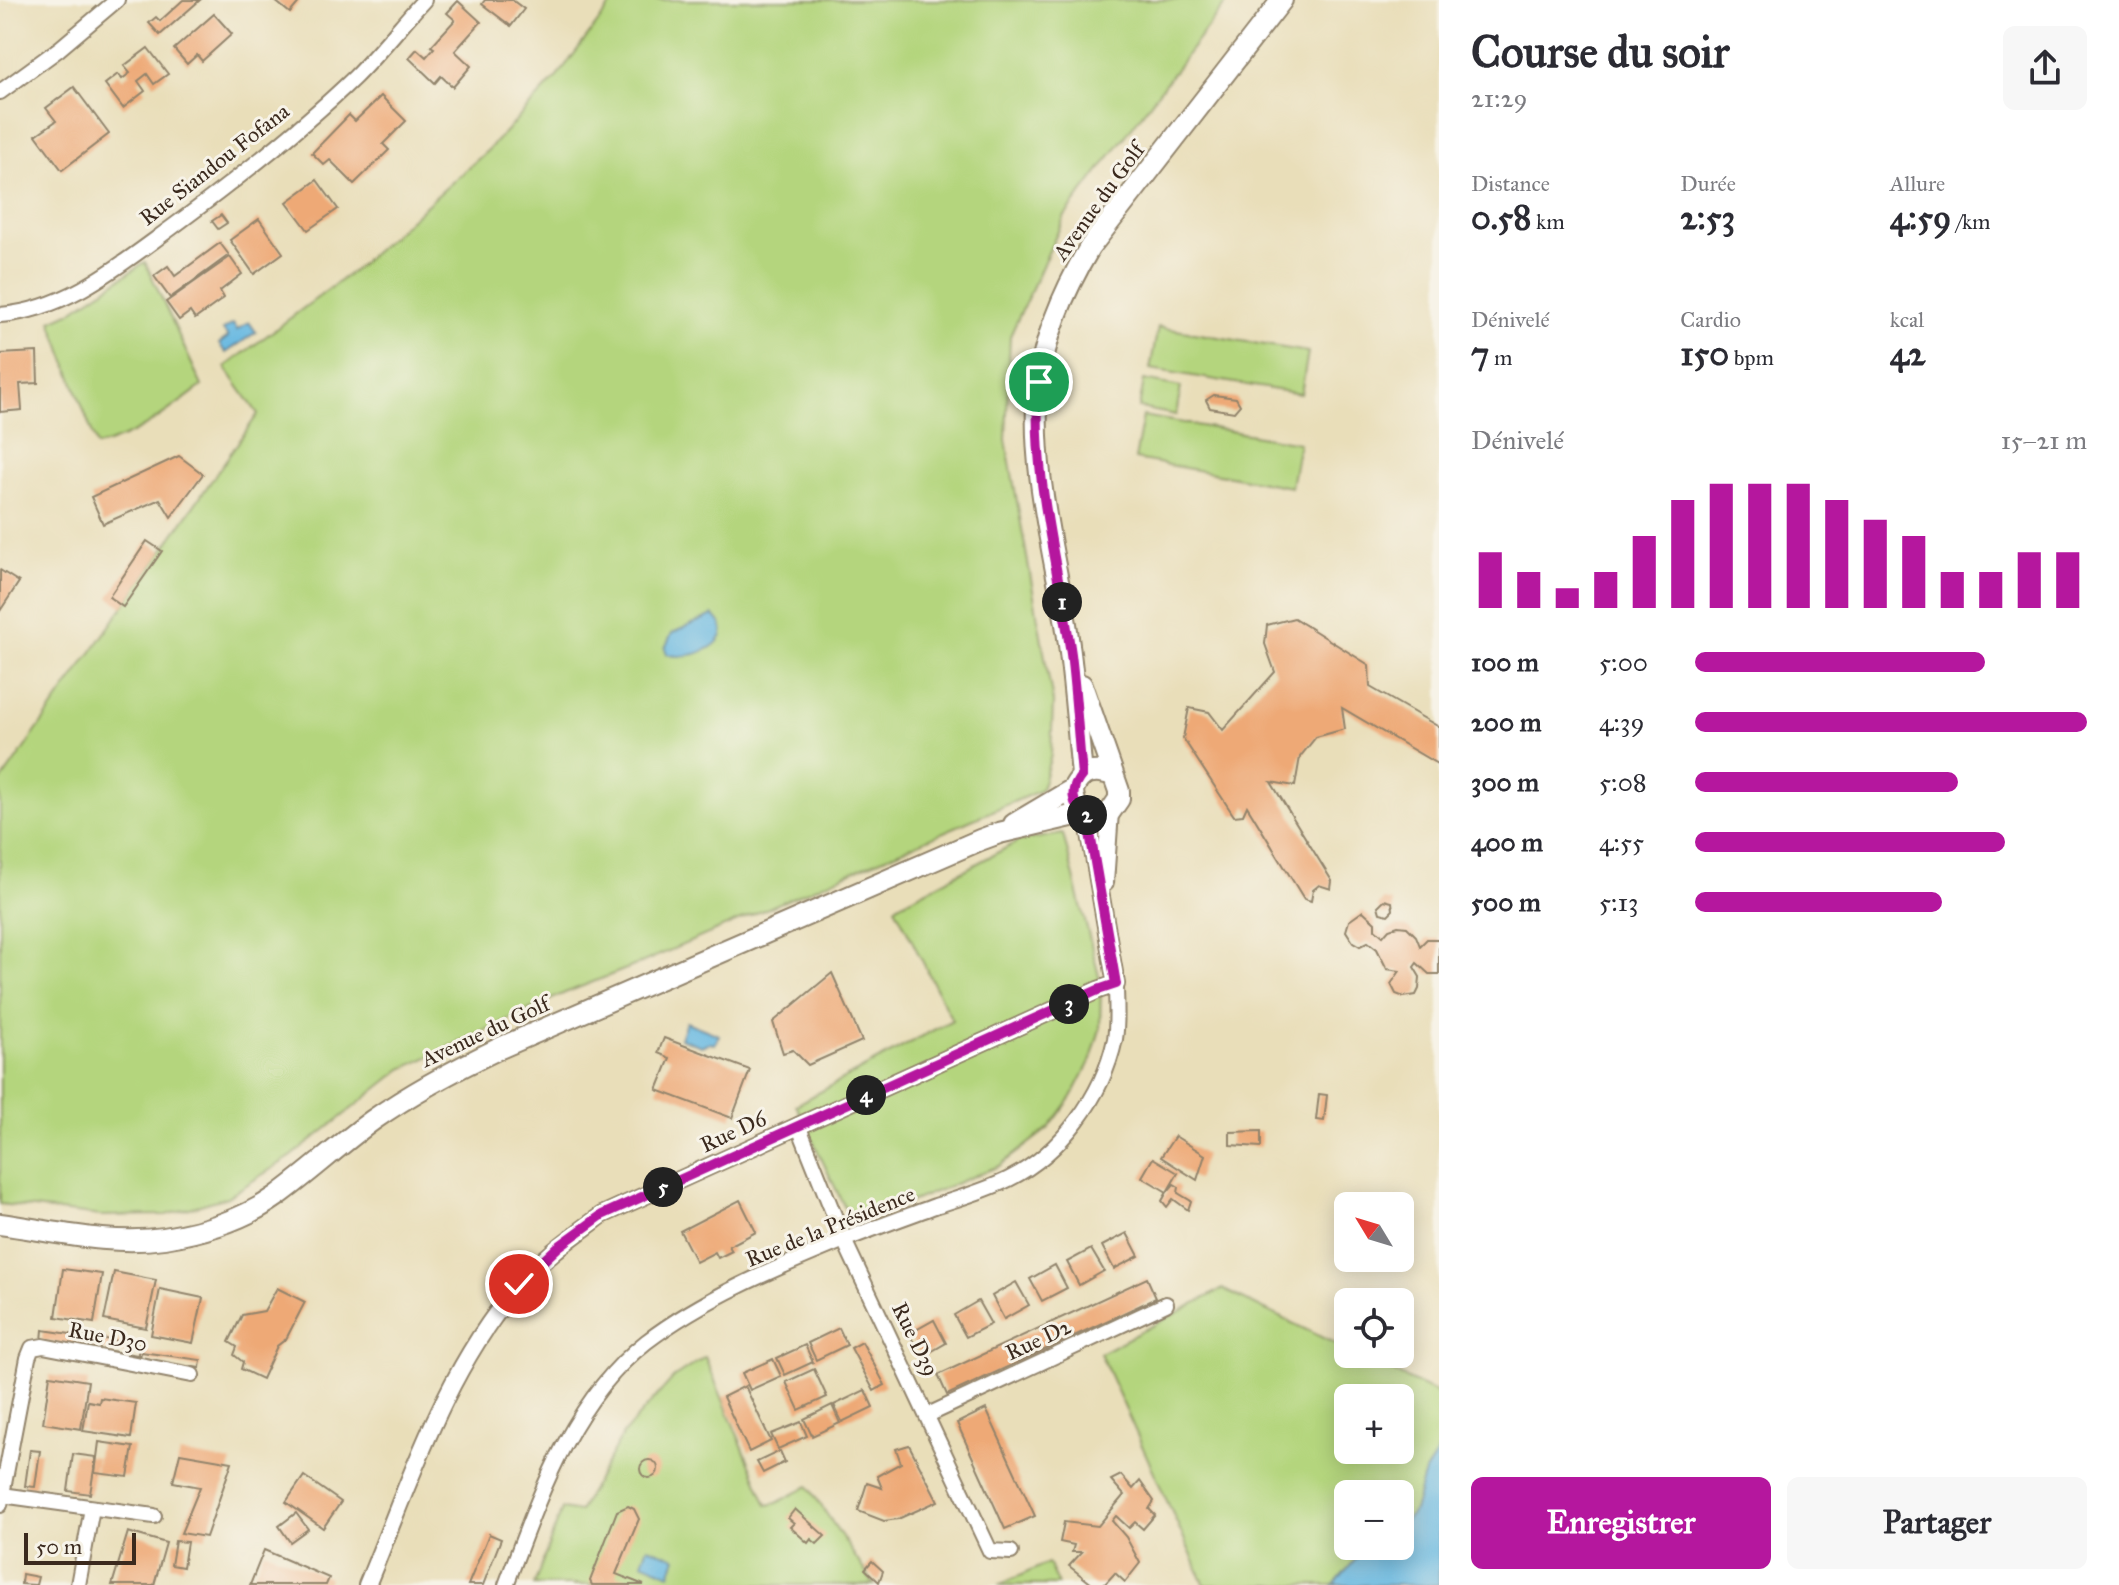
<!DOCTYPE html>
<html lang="fr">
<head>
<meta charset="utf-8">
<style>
  :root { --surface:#fff; --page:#f7f7f7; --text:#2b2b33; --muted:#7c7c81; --accent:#b5179e }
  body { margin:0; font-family:"IM FELL Great Primer",serif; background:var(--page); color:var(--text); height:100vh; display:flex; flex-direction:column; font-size:30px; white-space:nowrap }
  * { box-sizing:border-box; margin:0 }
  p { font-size:26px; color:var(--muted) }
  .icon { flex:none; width:44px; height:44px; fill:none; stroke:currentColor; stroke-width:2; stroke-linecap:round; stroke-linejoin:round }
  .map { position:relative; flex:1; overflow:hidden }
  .drawer { display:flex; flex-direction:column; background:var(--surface); width:680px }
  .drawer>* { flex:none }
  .needle { width:52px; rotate:308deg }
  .tools { position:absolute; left:1334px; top:1192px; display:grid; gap:16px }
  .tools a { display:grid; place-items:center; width:80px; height:80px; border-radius:12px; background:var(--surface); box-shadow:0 4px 20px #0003; font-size:40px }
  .scale { position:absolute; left:24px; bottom:20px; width:112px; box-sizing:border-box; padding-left:8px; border:4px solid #3b2a1e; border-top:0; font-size:22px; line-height:28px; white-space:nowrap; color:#3b2a1e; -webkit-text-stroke:6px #f7f3e8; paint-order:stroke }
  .pin { position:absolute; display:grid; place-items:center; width:68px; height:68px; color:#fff; margin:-34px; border:4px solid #fff; border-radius:50%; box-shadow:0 2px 8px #0007 }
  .km { position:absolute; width:40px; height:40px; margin:-20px; border-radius:50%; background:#222; color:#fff; font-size:22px; line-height:40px; text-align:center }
  .round { display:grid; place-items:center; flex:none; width:84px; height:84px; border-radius:12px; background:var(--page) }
  .headline { display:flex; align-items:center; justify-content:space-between; height:136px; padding:0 32px }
  h1 { font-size:44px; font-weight:700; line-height:60px }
  .metrics { display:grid; grid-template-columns:repeat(3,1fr); gap:12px; height:136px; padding:8px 32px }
  .metrics div { display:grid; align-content:center }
  .metrics b { font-size:34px; font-weight:700 }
  .metrics small { font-size:22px; font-weight:400 }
  .metrics p { font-size:22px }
  .chart { height:224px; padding:16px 32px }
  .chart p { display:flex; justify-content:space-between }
  .chart svg { width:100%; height:144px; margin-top:8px; stroke:var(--accent); stroke-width:6 }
  .action { display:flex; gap:16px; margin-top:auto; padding:16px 32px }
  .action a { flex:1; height:92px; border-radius:12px; background:var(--accent); color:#fff; font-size:32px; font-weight:700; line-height:92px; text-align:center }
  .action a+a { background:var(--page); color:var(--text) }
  ul { padding:0 32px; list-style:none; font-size:26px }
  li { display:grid; grid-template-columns:128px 96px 1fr; align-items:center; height:60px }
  li i { height:20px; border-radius:10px; background:var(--accent) }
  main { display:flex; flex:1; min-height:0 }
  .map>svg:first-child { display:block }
  .green { fill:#b4d57d; stroke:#78804e; stroke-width:2; fill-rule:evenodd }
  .water { fill:#66b8e1; stroke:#507180; stroke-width:2 }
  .building { fill:#eea976 }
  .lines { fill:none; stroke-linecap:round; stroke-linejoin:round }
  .minor-casing { stroke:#92846c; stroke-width:18 }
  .tertiary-casing { stroke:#92846c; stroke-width:20 }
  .secondary-casing { stroke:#92846c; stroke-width:24 }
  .minor { stroke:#fff; stroke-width:14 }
  .tertiary { stroke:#fff; stroke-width:16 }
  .secondary { stroke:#fff; stroke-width:20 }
  .route-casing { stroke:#fff; stroke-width:16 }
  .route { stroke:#b5179e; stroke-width:10 }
  .labels { text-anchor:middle; stroke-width:6; stroke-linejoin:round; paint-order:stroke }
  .street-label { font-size:22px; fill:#3b2a1e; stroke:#f7f3e8 }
</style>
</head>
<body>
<main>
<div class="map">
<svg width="1439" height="1585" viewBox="0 0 1439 1585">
  <rect width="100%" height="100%" fill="#f7f3e8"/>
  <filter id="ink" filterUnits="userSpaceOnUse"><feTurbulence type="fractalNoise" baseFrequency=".0125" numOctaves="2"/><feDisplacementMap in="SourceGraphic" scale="16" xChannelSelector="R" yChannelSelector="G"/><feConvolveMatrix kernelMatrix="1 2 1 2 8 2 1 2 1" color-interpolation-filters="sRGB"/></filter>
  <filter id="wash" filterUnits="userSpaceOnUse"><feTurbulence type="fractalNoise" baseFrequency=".006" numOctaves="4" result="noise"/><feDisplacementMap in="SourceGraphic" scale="32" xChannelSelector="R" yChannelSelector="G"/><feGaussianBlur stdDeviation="1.8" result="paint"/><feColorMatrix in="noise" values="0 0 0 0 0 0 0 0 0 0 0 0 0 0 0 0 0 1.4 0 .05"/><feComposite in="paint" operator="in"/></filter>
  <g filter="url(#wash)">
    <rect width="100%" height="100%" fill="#e9deb9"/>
    <!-- green -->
    <g class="green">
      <polygon points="615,0 1228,0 1065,216 1010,336 1006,440 1053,702 1051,755 1041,790 634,966 565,993 402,1069 292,1156 227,1197 166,1215 101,1216 0,1204 0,783 258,414 225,367 353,271 488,150 556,78"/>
      <path d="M145,262L202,386C171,409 135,438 97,446L51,321L69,313Z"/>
      <polygon points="1158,327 1308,352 1301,394 1150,369"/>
      <polygon points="1144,380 1181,387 1176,415 1139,408"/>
      <polygon points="1143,416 1299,443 1291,487 1135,459"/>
      <polygon points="1063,834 1101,984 1100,1029 1091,1060 1072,1097 1049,1128 999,1166 853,1225 796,1105 952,1020 895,907 1019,841"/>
      <path d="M1222,1289L1348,1350V1354H1356L1439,1394V1450L1425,1472L1414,1511L1405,1521L1400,1519V1494H1348V1546H1367L1334,1585H1205L1100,1353ZM1348,1398H1400V1450H1348Z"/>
      <polygon points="705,1357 767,1505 777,1503 808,1486 874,1585 534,1585 562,1509 579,1512 623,1434 673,1378"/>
      <polygon points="1048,1563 1058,1585 999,1585"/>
    </g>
    <!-- water -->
    <g class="water">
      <polygon points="249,322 256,332 226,353 219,344 228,337 223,330 233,324 237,330"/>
      <path d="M713,615C745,641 689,663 667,654L665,648L672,633Z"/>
      <polygon points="686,1022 719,1035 715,1044 710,1043 701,1046 680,1038"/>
      <polygon points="1439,1450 1439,1585 1334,1585 1367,1546 1400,1546 1400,1519 1405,1521 1414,1511 1425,1472"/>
      <polygon points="648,1547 676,1558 670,1574 642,1562"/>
    </g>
    <g id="blocks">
      <!-- building -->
      <g class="building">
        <polygon points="183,0 200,0 160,35 149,23 156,17 160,21"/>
        <polygon points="274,0 301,0 290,13"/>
        <polygon points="485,0 512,0 524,9 511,26 482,4"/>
        <polygon points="458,1 481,22 455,51 471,66 453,87 441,76 435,83 409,58 417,49 426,57 434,48 431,46 455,20 447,13"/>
        <polygon points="214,14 232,34 202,61 197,55 187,64 174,49"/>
        <polygon points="148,48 168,74 154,84 147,74 138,81 145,91 123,108 105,84 118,74 122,79 130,73 124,66"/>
        <polygon points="74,87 109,134 62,170 36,135 56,121 46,108"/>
        <polygon points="381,96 406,121 383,144 389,150 354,184 330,160 324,165 312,153 349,115 355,121"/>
        <polygon points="317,180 338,209 308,230 287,202"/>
        <polygon points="221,215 227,223 218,229 212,221"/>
        <polygon points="259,219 283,253 254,274 230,240"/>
        <polygon points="220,243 229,255 170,298 154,276 168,266 175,276"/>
        <polygon points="230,257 242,274 220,291 224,298 195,319 190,312 179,320 166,302"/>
        <polygon points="37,352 38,383 20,384 22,410 0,412 0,354"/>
        <polygon points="1214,395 1236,398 1240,405 1234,412 1210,408 1206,400"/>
        <polygon points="179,456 203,474 171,517 160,499 103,524 91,497"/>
        <polygon points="147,541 162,551 123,607 109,597"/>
        <polygon points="0,570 19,582 0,611"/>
        <polygon points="1294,618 1369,665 1370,687 1439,727 1439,765 1342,708 1345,729 1316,737 1300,757 1295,786 1271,782 1332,881 1331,889 1319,885 1313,890 1311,901 1304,899 1247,806 1243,815 1234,816 1183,738 1189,708 1209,712 1223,730 1275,672 1265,644 1267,625"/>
        <polygon points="1384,900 1392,902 1393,910 1388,915 1380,913 1378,906"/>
        <polygon points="1363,911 1375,922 1375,929 1383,936 1389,929 1398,926 1407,927 1416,936 1420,946 1427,939 1439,939 1439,974 1429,974 1417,963 1414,967 1420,977 1419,989 1416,995 1404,997 1396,994 1391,984 1400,971 1387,969 1377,949 1368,942 1360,946 1353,942 1346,931 1349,921"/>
        <polygon points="832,973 862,1041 808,1065 793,1050 783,1053 773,1022"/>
        <polygon points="664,1038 750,1070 732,1118 657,1090 670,1058 658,1053"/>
        <polygon points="1319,1094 1327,1095 1324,1121 1316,1120"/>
        <polygon points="1261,1131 1261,1147 1230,1145 1230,1132"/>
        <polygon points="1175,1136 1205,1155 1197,1180 1161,1157"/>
        <polygon points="1153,1158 1178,1173 1167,1192 1174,1184 1179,1187 1178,1193 1191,1201 1188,1210 1173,1199 1167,1207 1162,1201 1167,1192 1142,1177"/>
        <polygon points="740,1200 756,1232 729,1246 732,1251 718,1258 715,1252 696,1262 680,1231"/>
        <polygon points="1127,1233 1139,1256 1114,1269 1102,1246"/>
        <polygon points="1091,1249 1104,1271 1079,1285 1067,1262"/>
        <polygon points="1055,1265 1067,1288 1042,1301 1030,1279"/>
        <polygon points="63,1269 102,1274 94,1323 56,1317"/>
        <polygon points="114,1272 156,1280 146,1328 104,1320"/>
        <polygon points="1147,1278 1156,1298 947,1395 938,1375"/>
        <polygon points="1016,1282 1029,1305 1004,1319 992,1296"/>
        <polygon points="277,1288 305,1302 286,1339 277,1346 262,1379 241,1369 243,1362 234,1355 237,1347 229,1342 242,1315 264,1311"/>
        <polygon points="160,1289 203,1298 193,1343 151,1335"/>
        <polygon points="978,1301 991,1324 966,1337 954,1315"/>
        <polygon points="934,1320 946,1343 922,1357 909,1334"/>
        <polygon points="839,1328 847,1345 816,1360 808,1343"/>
        <polygon points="43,1330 139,1344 138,1355 42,1341"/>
        <polygon points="862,1342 885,1385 874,1391 851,1348"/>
        <polygon points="805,1345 813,1362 785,1375 777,1358"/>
        <polygon points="141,1352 201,1360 200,1368 140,1359"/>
        <polygon points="773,1359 781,1376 750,1390 742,1373"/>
        <polygon points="814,1369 827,1397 799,1410 786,1382"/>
        <polygon points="50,1375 88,1381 81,1429 43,1423"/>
        <polygon points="745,1386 771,1441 749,1452 723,1397"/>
        <polygon points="865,1390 873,1407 842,1422 834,1405"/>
        <polygon points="100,1398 136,1403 131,1438 83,1431 88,1401 99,1403"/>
        <polygon points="832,1405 840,1423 812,1436 804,1419"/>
        <polygon points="986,1409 1035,1516 1005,1529 957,1423"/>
        <polygon points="801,1422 807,1436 778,1449 771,1434"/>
        <polygon points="99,1442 133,1447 128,1477 95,1473"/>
        <polygon points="909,1445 938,1501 898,1519 884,1521 858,1511 867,1483 882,1488 877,1476 901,1463 896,1449"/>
        <polygon points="30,1450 40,1451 35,1487 25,1486"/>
        <polygon points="780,1451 785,1462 763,1473 757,1462"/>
        <polygon points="180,1453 232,1462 206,1537 181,1533 200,1487 173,1482"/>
        <polygon points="73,1454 96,1457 90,1494 68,1491"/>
        <circle cx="649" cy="1469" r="9"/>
        <polygon points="1121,1475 1133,1489 1140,1481 1154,1501 1149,1509 1155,1515 1143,1529 1135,1522 1129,1528 1116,1516 1112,1521 1126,1537 1140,1563 1125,1582 1115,1573 1104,1585 1093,1585 1069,1566 1082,1552 1072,1552 1074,1545 1060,1542 1064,1522 1098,1526 1124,1495 1111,1480"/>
        <polygon points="304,1476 341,1502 323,1528 286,1502"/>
        <polygon points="628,1506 634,1509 639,1519 616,1574 644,1585 592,1585 590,1581 617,1511"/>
        <polygon points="795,1509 825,1536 817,1544 811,1539 808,1543 790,1527 794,1523 788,1518"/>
        <polygon points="296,1513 308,1529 290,1542 279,1526"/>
        <polygon points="128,1532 166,1543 154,1585 112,1585"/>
        <polygon points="489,1534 501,1539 483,1585 468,1585"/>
        <polygon points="175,1541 187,1542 183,1567 171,1565"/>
        <polygon points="264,1550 329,1578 326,1585 250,1585"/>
        <polygon points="872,1561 883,1571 879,1582 865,1569"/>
        <polygon points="22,1574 38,1577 36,1585 21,1584"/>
      </g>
    </g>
  </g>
  <g filter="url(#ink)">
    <use href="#blocks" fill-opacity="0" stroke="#92846c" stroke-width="2"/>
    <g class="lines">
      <!-- minor casing -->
      <g class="minor-casing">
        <g id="minor">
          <polyline points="0,92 59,49 117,0"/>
          <path d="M0,315C66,310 119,266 171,228C235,181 298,132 355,77C379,53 401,25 424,0"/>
          <polyline points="798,1125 844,1240 990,1551 1011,1552"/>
          <polyline points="928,1415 1166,1304"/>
          <polyline points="2,1495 154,1516"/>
          <polyline points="0,1505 28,1358 32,1348 43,1346 192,1375"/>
          <polyline points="78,1585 92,1508"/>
          <path d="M506,1585C539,1498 570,1402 646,1342C705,1297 776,1268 844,1240C874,1228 905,1217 935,1206C960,1198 985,1191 1009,1179C1061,1153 1103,1096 1115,1039C1118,1021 1116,1002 1116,984"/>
        </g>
      </g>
      <!-- tertiary casing -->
      <g class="tertiary-casing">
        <g id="tertiary">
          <polyline points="1105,883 1110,812"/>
          <path d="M367,1585C410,1482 444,1372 518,1286C542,1258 572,1237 602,1215L1098,990L1116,984L1087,816"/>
        </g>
      </g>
      <!-- secondary casing -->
      <g class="secondary-casing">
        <g id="secondary">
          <path d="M1082,685L1119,791V799L1110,812C1090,823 1073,811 1073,789C1082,770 1095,769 1113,775"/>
          <path d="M1082,775C1077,725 1074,674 1066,624C1053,549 1029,457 1039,382C1045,333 1065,289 1090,247L1282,0"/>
          <polyline points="1014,824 1073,789"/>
          <path d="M0,1224C53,1231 110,1246 164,1238C203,1232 245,1219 277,1196C310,1172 340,1144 373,1120C413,1092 456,1069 500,1048L980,840L999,833L1084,813"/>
        </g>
      </g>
      <!-- minor -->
      <use href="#minor" class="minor"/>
      <!-- tertiary -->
      <use href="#tertiary" class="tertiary"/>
      <!-- secondary -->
      <use href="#secondary" class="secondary"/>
    </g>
  </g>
  <g class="lines" filter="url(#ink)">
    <!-- route casing -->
    <g class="route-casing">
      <path id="route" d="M519,1284L558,1247L602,1215L1098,990L1116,984L1087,816C1071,805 1069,790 1082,775C1078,735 1076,694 1071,654C1058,564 1031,473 1039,382"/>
    </g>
    <!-- route -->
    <use href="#route" class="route"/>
  </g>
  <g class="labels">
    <!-- street labels -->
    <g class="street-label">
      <text transform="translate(214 164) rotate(-38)" y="8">Rue Siandou Fofana</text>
      <text transform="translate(1098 201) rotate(-54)" y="8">Avenue du Golf</text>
      <text transform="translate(485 1031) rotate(-25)" y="8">Avenue du Golf</text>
      <text transform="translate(733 1131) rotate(-25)" y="8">Rue D6</text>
      <text transform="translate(830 1226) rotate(-22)" y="8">Rue de la Présidence</text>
      <text transform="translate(108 1336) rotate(11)" y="8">Rue D30</text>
      <text transform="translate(916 1339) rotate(64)" y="8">Rue D39</text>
      <text transform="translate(1038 1339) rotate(-25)" y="8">Rue D2</text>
    </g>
  </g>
</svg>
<div class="tools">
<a><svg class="needle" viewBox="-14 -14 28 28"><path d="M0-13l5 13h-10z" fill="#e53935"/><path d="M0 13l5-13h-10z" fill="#7c7c81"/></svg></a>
<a><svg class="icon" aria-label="locate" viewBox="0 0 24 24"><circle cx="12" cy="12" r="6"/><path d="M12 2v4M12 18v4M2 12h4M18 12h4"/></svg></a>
<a>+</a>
<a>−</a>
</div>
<div class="scale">50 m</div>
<div class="pin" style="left:1039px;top:382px;background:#1e9e55"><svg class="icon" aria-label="arrive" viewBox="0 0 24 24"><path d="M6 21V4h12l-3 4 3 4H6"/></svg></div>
<div class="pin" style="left:519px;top:1284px;background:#d93025"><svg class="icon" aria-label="check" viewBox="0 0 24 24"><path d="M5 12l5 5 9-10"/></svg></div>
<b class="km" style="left:1062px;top:602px">1</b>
<b class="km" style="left:1087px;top:815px">2</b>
<b class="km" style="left:1069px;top:1004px">3</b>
<b class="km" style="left:866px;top:1095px">4</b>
<b class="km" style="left:663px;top:1187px">5</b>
</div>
<section class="drawer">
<div class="headline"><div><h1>Course du soir</h1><p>21:29</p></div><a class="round"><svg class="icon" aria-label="share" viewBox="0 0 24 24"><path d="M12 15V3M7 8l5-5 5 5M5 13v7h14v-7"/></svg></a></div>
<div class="metrics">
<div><p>Distance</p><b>0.58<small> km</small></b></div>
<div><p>Durée</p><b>2:53</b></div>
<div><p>Allure</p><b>4:59<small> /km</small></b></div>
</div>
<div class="metrics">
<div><p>Dénivelé</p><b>7<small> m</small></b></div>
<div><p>Cardio</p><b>150<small> bpm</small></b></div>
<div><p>kcal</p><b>42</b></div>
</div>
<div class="chart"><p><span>Dénivelé</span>15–21 m</p>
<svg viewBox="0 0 160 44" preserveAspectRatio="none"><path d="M5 44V27M15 44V33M25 44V38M35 44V33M45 44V22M55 44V11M65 44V6M75 44V6M85 44V6M95 44V11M105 44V17M115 44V22M125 44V33M135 44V33M145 44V27M155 44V27"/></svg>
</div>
<ul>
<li><b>100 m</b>5:00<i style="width:74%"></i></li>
<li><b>200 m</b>4:39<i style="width:100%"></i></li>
<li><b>300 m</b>5:08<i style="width:67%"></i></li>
<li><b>400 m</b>4:55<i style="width:79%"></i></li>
<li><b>500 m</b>5:13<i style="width:63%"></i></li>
</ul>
<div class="action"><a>Enregistrer</a><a>Partager</a></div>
</section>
</main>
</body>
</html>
